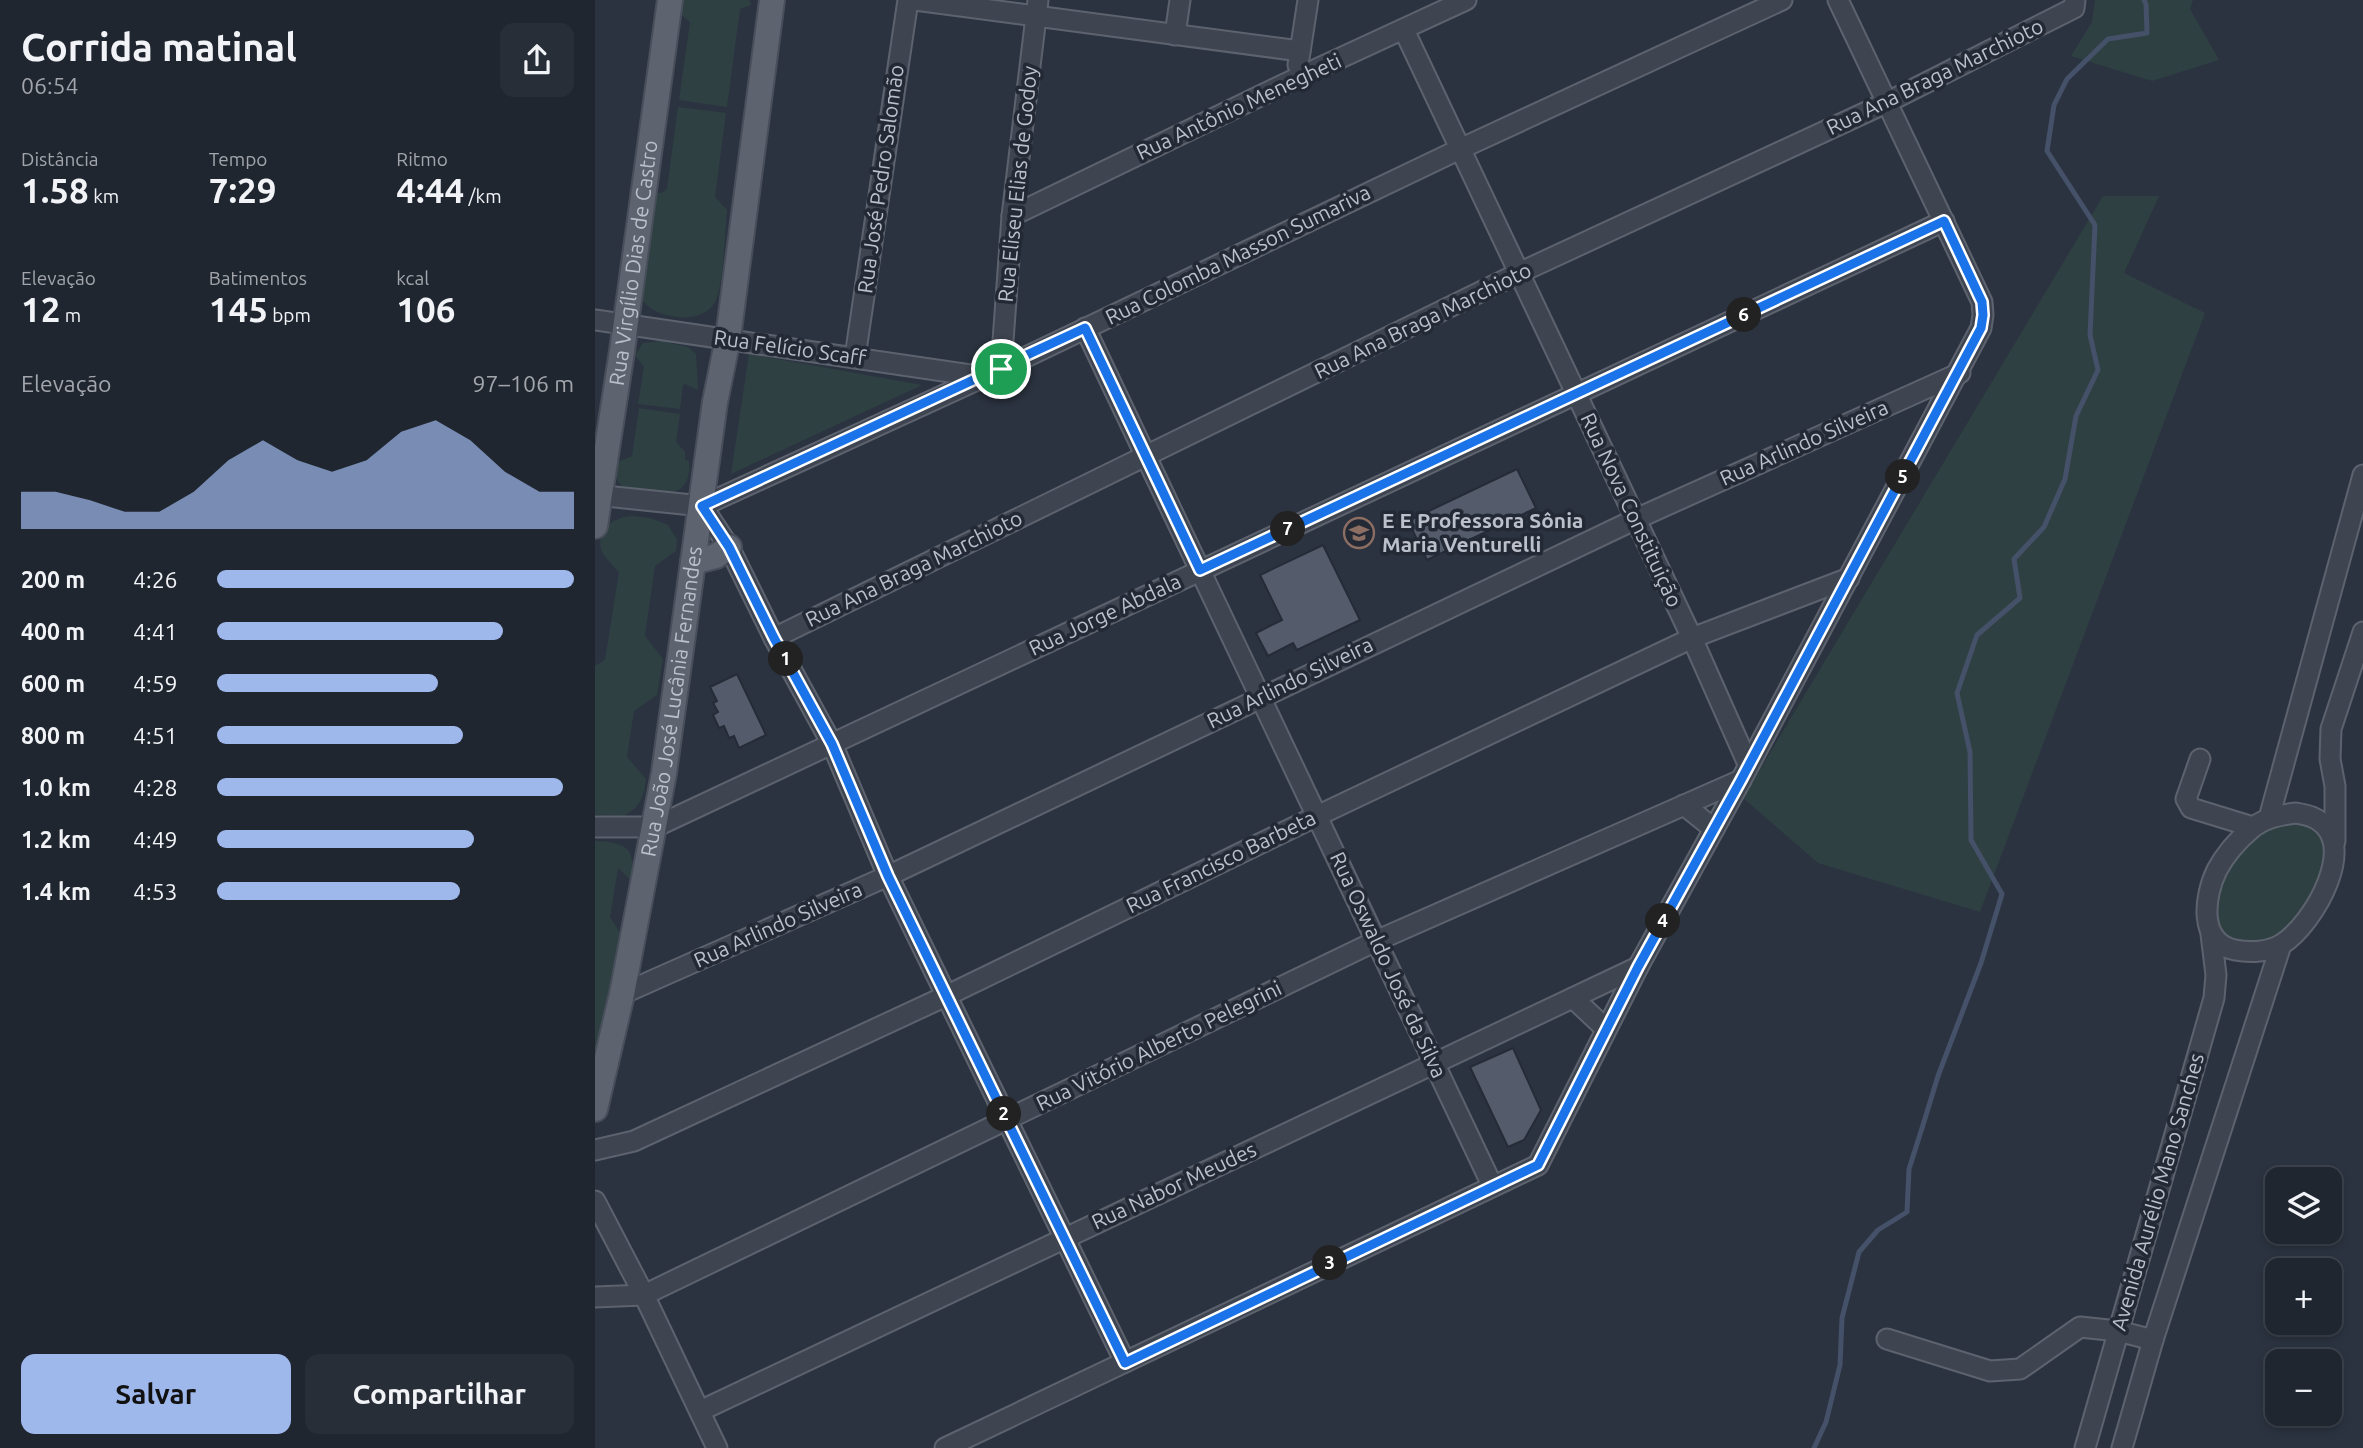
<!DOCTYPE html>
<html lang="pt">
<head>
<meta charset="utf-8">
<style>
  :root { --surface:#202630; --page:#282e38; --text:#f1f3f6; --muted:#a2a5ab; --line:#3d434c; --accent:#9fb8ec }
  body { margin:0; font-family:Ubuntu,sans-serif; background:var(--page); color:var(--text); height:100vh; display:flex; flex-direction:column; font-size:26px; white-space:nowrap }
  * { box-sizing:border-box; margin:0 }
  p { font-size:23px; color:var(--muted) }
  .icon { flex:none; width:38px; height:38px; fill:none; stroke:currentColor; stroke-width:2; stroke-linecap:round; stroke-linejoin:round }
  .map { position:relative; flex:1; overflow:hidden }
  .panel { display:flex; flex-direction:column; background:var(--surface); width:595px }
  .panel>* { flex:none }
  .tools { position:absolute; left:1670px; top:1167px; display:grid; gap:14px }
  .tools a { display:grid; place-items:center; width:77px; height:77px; border-radius:14px; background:var(--surface); box-shadow:0 4px 10px #0003,0 0 0 2px var(--line); font-size:35px }
  .pin { position:absolute; display:grid; place-items:center; width:60px; height:60px; color:#fff; margin:-30px; border:4px solid #fff; border-radius:50%; box-shadow:0 2px 7px #0007 }
  .km { position:absolute; width:35px; height:35px; margin:-18px; border-radius:50%; background:#222; color:#fff; font-size:19px; line-height:35px; text-align:center }
  .round { display:grid; place-items:center; flex:none; width:74px; height:74px; border-radius:14px; background:var(--page) }
  .headline { display:flex; align-items:center; justify-content:space-between; height:119px; padding:0 21px }
  h1 { font-size:38px; font-weight:600; line-height:52px }
  .stats { display:grid; grid-template-columns:repeat(3,1fr); gap:10px; height:119px; padding:7px 21px }
  .stats div { display:grid; align-content:center }
  .stats b { font-size:35px; font-weight:600 }
  .stats small { font-size:19px; font-weight:400 }
  .stats p { font-size:19px }
  .chart { height:196px; padding:14px 21px }
  .chart p { display:flex; justify-content:space-between }
  .chart svg { width:100%; height:126px; margin-top:7px; fill:var(--accent); opacity:.7 }
  .primary-button { display:flex; gap:14px; margin-top:auto; padding:14px 21px }
  .primary-button a { flex:1; height:80px; border-radius:14px; background:var(--accent); color:#111; font-size:28px; font-weight:600; line-height:80px; text-align:center }
  .primary-button a+a { background:var(--page); color:var(--text) }
  ul { padding:0 21px; list-style:none; font-size:23px }
  li { display:grid; grid-template-columns:112px 84px 1fr; align-items:center; height:52px }
  li i { height:18px; border-radius:9px; background:var(--accent) }
  main { display:flex; flex:1; min-height:0 }
  .map>svg:first-child { display:block }
  .green { fill:#2e4042 }
  .lines { fill:none; stroke-linecap:round; stroke-linejoin:round }
  .stream { stroke:#445168; stroke-width:5 }
  .building { fill:#545c6b; stroke:#252c38; stroke-width:2 }
  .minor-casing { stroke:#5d636e; stroke-width:23 }
  .major-casing { stroke:#484e5a; stroke-width:28 }
  .minor { stroke:#3f4550; stroke-width:19 }
  .major { stroke:#5d6470; stroke-width:24 }
  .route-casing { stroke:#fff; stroke-width:14 }
  .route { stroke:#1a73e8; stroke-width:9 }
  .labels { text-anchor:middle; stroke-width:7; stroke-linejoin:round; paint-order:stroke }
  .street-label { font-size:21px; fill:#bcc0ca; stroke:#232a36 }
  .poi-label { font-size:21px; font-weight:bold; fill:#bcc0ca; stroke:#232a36; text-anchor:start }
</style>
</head>
<body>
<main>
<section class="panel">
<div class="headline"><div><h1>Corrida matinal</h1><p>06:54</p></div><a class="round"><svg class="icon" aria-label="share" viewBox="0 0 24 24"><path d="M12 15V3M7 8l5-5 5 5M5 13v7h14v-7"/></svg></a></div>
<div class="stats">
<div><p>Distância</p><b>1.58<small> km</small></b></div>
<div><p>Tempo</p><b>7:29</b></div>
<div><p>Ritmo</p><b>4:44<small> /km</small></b></div>
</div>
<div class="stats">
<div><p>Elevação</p><b>12<small> m</small></b></div>
<div><p>Batimentos</p><b>145<small> bpm</small></b></div>
<div><p>kcal</p><b>106</b></div>
</div>
<div class="chart"><p><span>Elevação</span>97–106 m</p>
<svg viewBox="0 0 160 44" preserveAspectRatio="none"><path d="M0 44V31L10 31L20 34L30 38L40 38L50 31L60 20L70 13L80 20L90 24L100 20L110 10L120 6L130 13L140 24L150 31L160 31V44z"/></svg>
</div>
<ul>
<li><b>200 m</b>4:26<i style="width:100%"></i></li>
<li><b>400 m</b>4:41<i style="width:80%"></i></li>
<li><b>600 m</b>4:59<i style="width:62%"></i></li>
<li><b>800 m</b>4:51<i style="width:69%"></i></li>
<li><b>1.0 km</b>4:28<i style="width:97%"></i></li>
<li><b>1.2 km</b>4:49<i style="width:72%"></i></li>
<li><b>1.4 km</b>4:53<i style="width:68%"></i></li>
</ul>
<div class="primary-button"><a>Salvar</a><a>Compartilhar</a></div>
</section>
<div class="map">
<svg width="1768" height="1448" viewBox="0 0 1768 1448">
  <rect width="100%" height="100%" fill="#2b3340"/>
  <!-- green -->
  <g class="green">
    <polygon points="84,0 154,0 156,5 145,9 132,107 84,100 95,22 82,11"/>
    <polygon points="1500,0 1598,0 1595,9 1624,60 1557,81 1476,56 1497,22"/>
    <path d="M83,107L131,113L120,197L132,210C130,232 129,284 120,302C113,315 96,319 82,317C64,314 58,312 45,298L56,192L67,193L72,189Z"/>
    <polygon points="1508,196 1564,196 1529,273 1610,313 1385,912 1223,863 1148,798"/>
    <polygon points="66,341 93,347 101,354 103,390 90,384 88,385 85,409 43,404 49,367 40,355 48,343"/>
    <polygon points="154,354 327,385 136,474"/>
    <path d="M44,408L85,414L81,442L90,452V460L94,461C97,493 76,496 51,494C46,493 40,494 35,492C26,488 22,480 18,471L23,469V462L37,456Z"/>
    <path d="M37,516L55,518L73,525L82,540L81,551L60,566L50,636L68,659L62,695L39,711L32,757L51,779C49,798 45,807 29,816L0,815V666L10,660L24,572C18,566 9,557 6,549C1,528 20,517 37,516Z"/>
    <polygon points="1707,819 1732,839 1726,887 1683,941 1635,944 1617,919 1628,873 1661,832"/>
    <path d="M0,841C32,842 41,849 37,881L23,868L15,917L27,936L0,1051Z"/>
  </g>
  <g class="lines">
    <!-- stream -->
    <polyline class="stream" points="1219,1448 1231,1422 1245,1365 1247,1318 1264,1252 1283,1230 1312,1212 1314,1169 1328,1125 1343,1076 1386,963 1407,894 1376,840 1375,752 1362,693 1382,635 1425,598 1419,559 1449,527 1470,479 1481,416 1503,370 1495,335 1500,225 1452,151 1459,105 1472,79 1513,39 1552,33 1551,4 1549,0"/>
  </g>
  <!-- building -->
  <g class="building">
    <polygon points="922,469 941,508 832,560 813,521"/>
    <polygon points="728,545 765,620 702,650 698,643 673,656 661,633 687,620 665,575"/>
    <polygon points="142,674 171,735 144,748 139,736 134,738 129,726 124,728 118,715 123,712 118,703 122,701 115,687"/>
    <polygon points="918,1048 946,1110 929,1140 913,1147 875,1067"/>
  </g>
  <g class="lines">
    <!-- minor casing -->
    <g class="minor-casing">
      <g id="minor">
        <polyline points="320,0 705,51"/>
        <polyline points="809,30 1097,638 1153,764"/>
        <polyline points="580,35 585,0"/>
        <polyline points="703,65 713,0"/>
        <polyline points="417,216 700,79 871,0"/>
        <polyline points="0,320 389,377"/>
        <polyline points="490,328 897,1185"/>
        <polyline points="260,357 313,0"/>
        <polyline points="406,369 417,216 443,0"/>
        <polyline points="0,495 107,506 406,369 865,149 1187,0"/>
        <polyline points="107,506 134,547 179,638 237,744 293,876 530,1362"/>
        <polyline points="179,638 924,273 1293,102 1479,8 1480,0"/>
        <polyline points="1605,759 1591,799 1596,808 1658,827"/>
        <polyline points="1089,805 1119,829"/>
        <path d="M1701,813C1706,814 1712,815 1717,817C1768,839 1719,924 1687,944C1675,952 1655,953 1640,950C1603,943 1609,896 1622,870C1630,855 1643,840 1656,829C1669,818 1685,815 1701,813Z"/>
        <polyline points="1674,818 1768,475"/>
        <polyline points="0,827 60,827 1349,221"/>
        <polyline points="1740,841 1740,786 1735,759 1736,729 1768,632"/>
        <polyline points="27,994 293,876 1041,519 1365,373"/>
        <polyline points="978,998 1011,1029"/>
        <polyline points="0,1150 39,1141 351,996 722,816 1097,638 1254,578"/>
        <polyline points="0,1201 49,1295 122,1448"/>
        <polyline points="0,1297 49,1295 781,941 1146,780"/>
        <polyline points="1292,1339 1395,1371 1425,1369 1485,1327 1523,1331 1558,1340"/>
        <polyline points="105,1411 1043,967"/>
        <polyline points="350,1448 943,1165 1043,967 1146,780 1386,328 1388,315 1387,302 1243,0"/>
        <polyline points="1490,1448 1619,998 1621,975 1616,934"/>
        <polyline points="1527,1448 1558,1340 1686,945"/>
      </g>
    </g>
    <!-- major casing -->
    <g class="major-casing">
      <g id="major">
        <path id="s1" d="M0,526L27,351L75,0"/>
        <polyline points="98,562 121,556 134,547"/>
        <path id="s2" d="M0,1109L27,994L69,773L120,402L133,338L177,0"/>
      </g>
    </g>
    <!-- minor -->
    <use href="#minor" class="minor"/>
    <!-- major -->
    <use href="#major" class="major"/>
  </g>
  <g class="lines">
    <!-- route casing -->
    <g class="route-casing">
      <polygon id="route" points="1349,221 1387,302 1388,315 1386,328 1146,780 1043,967 943,1165 530,1363 293,876 237,744 179,638 134,547 107,506 490,328 605,570"/>
    </g>
    <!-- route -->
    <use href="#route" class="route"/>
  </g>
  <!-- icons -->
  <defs>
    <g id="school-ring" transform="scale(1.575)"><circle r="9.5" fill="#232a36" stroke="#8d6e63" stroke-width="1.5"/><path d="M0-5L7-2L0 1L-7-2ZM-4 1L0 2.5L4 1V4Q0 6-4 4Z" fill="#8d6e63"/></g>
  </defs>
  <g fill-rule="evenodd">
    <use href="#school-ring" x="764" y="533"/>
  </g>
  <g class="labels">
    <!-- street labels -->
    <g class="street-label">
      <text transform="translate(1340 77) rotate(-26)" y="7">Rua Ana Braga Marchioto</text>
      <text transform="translate(644 107) rotate(-25)" y="7">Rua Antônio Menegheti</text>
      <text transform="translate(286 179) rotate(-82)" y="7">Rua José Pedro Salomão</text>
      <text transform="translate(423 184) rotate(-84)" y="7">Rua Eliseu Elias de Godoy</text>
      <text transform="translate(643 255) rotate(-26)" y="7">Rua Colomba Masson Sumariva</text>
      <text dy="7" stroke="none"><textPath href="#s1" startOffset="266">Rua Virgílio Dias de Castro</textPath></text>
      <text transform="translate(828 321) rotate(-26)" y="7">Rua Ana Braga Marchioto</text>
      <text transform="translate(195 348) rotate(8)" y="7">Rua Felício Scaff</text>
      <text transform="translate(1209 443) rotate(-24)" y="7">Rua Arlindo Silveira</text>
      <text transform="translate(1036 510) rotate(65)" y="7">Rua Nova Constituição</text>
      <text transform="translate(319 569) rotate(-26)" y="7">Rua Ana Braga Marchioto</text>
      <text transform="translate(510 615) rotate(-25)" y="7">Rua Jorge Abdala</text>
      <text transform="translate(695 683) rotate(-26)" y="7">Rua Arlindo Silveira</text>
      <text dy="7" stroke="none"><textPath href="#s2" startOffset="415">Rua João José Lucânia Fernandes</textPath></text>
      <text transform="translate(626 862) rotate(-26)" y="7">Rua Francisco Barbeta</text>
      <text transform="translate(183 925) rotate(-24)" y="7">Rua Arlindo Silveira</text>
      <text transform="translate(793 965) rotate(65)" y="7">Rua Oswaldo José da Silva</text>
      <text transform="translate(564 1046) rotate(-26)" y="7">Rua Vitório Alberto Pelegrini</text>
      <text transform="translate(579 1186) rotate(-25)" y="7">Rua Nabor Meudes</text>
      <text transform="translate(1563 1192) rotate(-74)" y="7">Avenida Aurélio Mano Sanches</text>
    </g>
    <!-- poi labels -->
    <g class="poi-label">
      <text x="787" y="528">E E Professora Sônia<tspan x="787" dy="24">Maria Venturelli</tspan></text>
    </g>
  </g>
</svg>
<div class="tools">
<a><svg class="icon" aria-label="layers" viewBox="0 0 24 24"><path d="M12 4l9 5-9 5-9-5zM3 14l9 5 9-5"/></svg></a>
<a>+</a>
<a>−</a>
</div>
<div class="pin" style="left:406px;top:369px;background:#1e9e55"><svg class="icon" aria-label="arrive" viewBox="0 0 24 24"><path d="M6 21V4h12l-3 4 3 4H6"/></svg></div>
<b class="km" style="left:191px;top:659px">1</b>
<b class="km" style="left:409px;top:1114px">2</b>
<b class="km" style="left:735px;top:1263px">3</b>
<b class="km" style="left:1068px;top:921px">4</b>
<b class="km" style="left:1308px;top:477px">5</b>
<b class="km" style="left:1149px;top:315px">6</b>
<b class="km" style="left:693px;top:529px">7</b>
</div>
</main>
</body>
</html>
